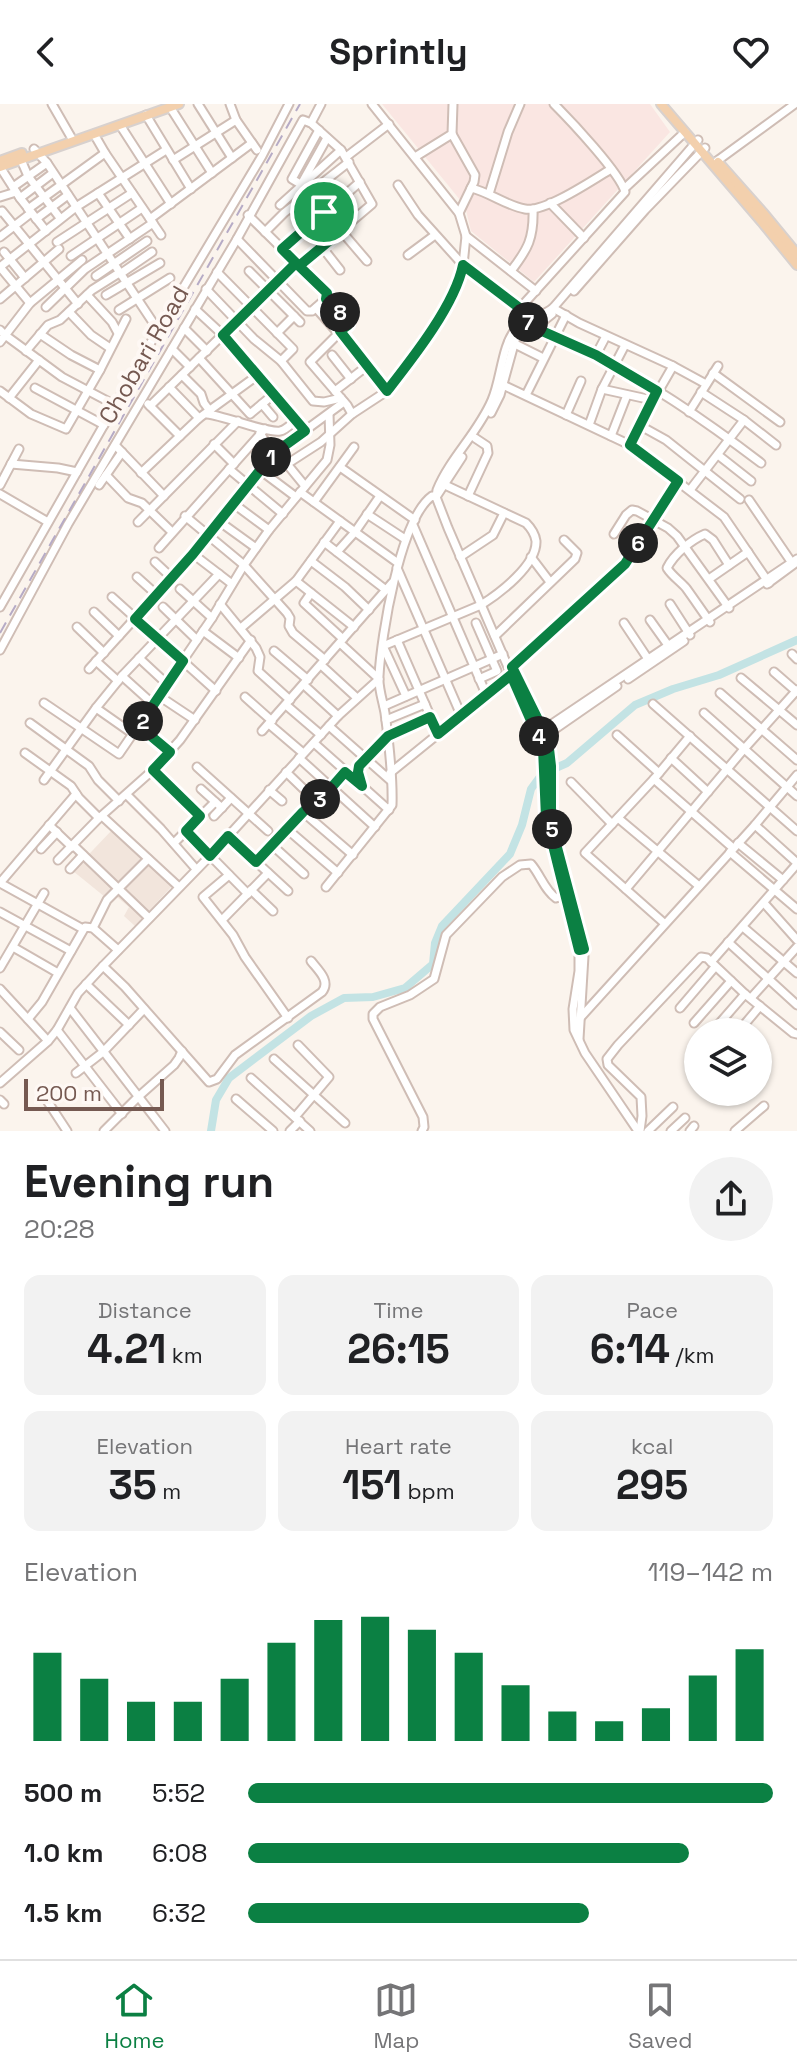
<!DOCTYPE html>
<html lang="en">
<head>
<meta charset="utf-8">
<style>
  :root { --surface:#fff; --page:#f2f2f2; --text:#202124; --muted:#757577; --line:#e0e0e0; --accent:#0b8043 }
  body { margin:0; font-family:"Space Grotesk",sans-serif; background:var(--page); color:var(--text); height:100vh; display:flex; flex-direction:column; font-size:30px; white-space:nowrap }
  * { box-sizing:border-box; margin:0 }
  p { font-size:26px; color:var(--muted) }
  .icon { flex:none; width:44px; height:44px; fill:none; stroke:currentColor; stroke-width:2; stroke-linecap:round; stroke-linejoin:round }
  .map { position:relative; height:1027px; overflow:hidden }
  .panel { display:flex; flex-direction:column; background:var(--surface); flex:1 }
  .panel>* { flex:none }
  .controls { position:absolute; left:684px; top:914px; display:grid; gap:16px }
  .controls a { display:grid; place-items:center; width:88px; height:88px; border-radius:50%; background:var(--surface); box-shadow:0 2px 6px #0004; font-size:40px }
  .scale { position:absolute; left:24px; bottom:20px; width:140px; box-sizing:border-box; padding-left:8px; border:4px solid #755951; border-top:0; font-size:22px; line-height:28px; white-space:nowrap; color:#755951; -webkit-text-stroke:6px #fef8f4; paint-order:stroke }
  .pin { position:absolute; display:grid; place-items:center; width:68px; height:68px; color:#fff; margin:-34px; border:4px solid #fff; border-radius:50%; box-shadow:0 2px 8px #0007 }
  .km { position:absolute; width:40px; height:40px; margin:-20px; border-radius:50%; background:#222; color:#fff; font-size:22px; line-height:40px; text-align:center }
  .round { display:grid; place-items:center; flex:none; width:84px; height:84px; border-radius:42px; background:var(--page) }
  .summary { display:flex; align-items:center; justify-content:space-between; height:136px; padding:0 24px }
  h1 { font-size:44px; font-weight:800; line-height:60px }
  .stats { display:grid; grid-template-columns:repeat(3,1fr); gap:12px; height:136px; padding:8px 24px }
  .stats div { display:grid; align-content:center; border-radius:16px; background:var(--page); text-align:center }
  .stats b { font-size:40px; font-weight:800 }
  .stats small { font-size:22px; font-weight:400 }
  .stats p { font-size:22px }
  .chart { height:224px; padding:16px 24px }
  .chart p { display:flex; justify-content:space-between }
  .chart svg { width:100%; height:144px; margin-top:8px; stroke:var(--accent); stroke-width:6 }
  ul { padding:0 24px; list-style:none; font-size:26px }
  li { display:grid; grid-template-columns:128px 96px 1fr; align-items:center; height:60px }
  li i { height:20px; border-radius:10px; background:var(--accent) }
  header { display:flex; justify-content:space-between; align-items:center; height:104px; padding:0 24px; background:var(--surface); font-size:36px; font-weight:800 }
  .menu { display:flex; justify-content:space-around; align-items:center; height:112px; border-top:2px solid var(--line); background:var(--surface); font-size:22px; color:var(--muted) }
  .menu a { display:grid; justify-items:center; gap:4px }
  .menu .selected { color:var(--accent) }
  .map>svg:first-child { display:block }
  .residential { fill:#f2e5dc }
  .commercial { fill:#fae6e2 }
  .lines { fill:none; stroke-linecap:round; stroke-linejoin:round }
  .river { stroke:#c3e3e4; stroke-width:8 }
  .minor-casing { stroke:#cfbdb5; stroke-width:11 }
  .major-casing { stroke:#d8d1ce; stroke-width:12 }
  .minor { stroke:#fff; stroke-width:7 }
  .major { stroke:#f3d0ad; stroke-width:8 }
  .rail { stroke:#b6abc6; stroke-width:2; stroke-dasharray:12 8; stroke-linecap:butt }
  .route-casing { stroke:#fff; stroke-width:16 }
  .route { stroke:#0b8043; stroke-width:10 }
  .labels { text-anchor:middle; stroke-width:8; stroke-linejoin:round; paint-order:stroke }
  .street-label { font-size:24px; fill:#755951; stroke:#fef8f4 }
</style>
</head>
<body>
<header><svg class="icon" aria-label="back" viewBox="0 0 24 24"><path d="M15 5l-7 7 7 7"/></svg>Sprintly<svg class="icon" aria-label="heart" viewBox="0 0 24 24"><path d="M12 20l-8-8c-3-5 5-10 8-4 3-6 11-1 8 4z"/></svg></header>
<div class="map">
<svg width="797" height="1027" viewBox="0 0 797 1027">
  <rect width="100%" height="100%" fill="#fbf4ed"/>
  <!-- residential -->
  <polygon class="residential" points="113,725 172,782 135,822 124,812 129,803 117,793 110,797 73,767"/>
  <!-- commercial -->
  <polygon class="commercial" points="382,0 650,0 670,28 534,178 471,127 465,102"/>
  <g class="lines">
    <!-- river -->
    <polyline class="river" points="211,1027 216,996 229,974 311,912 344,894 373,893 405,884 433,860 435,839 442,822 510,750 522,721 531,685 542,670 567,659 635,601 673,585 719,571 797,536"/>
    <!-- minor casing -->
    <g class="minor-casing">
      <g id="minor">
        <polyline points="52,0 71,33"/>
        <polyline points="198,0 232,54"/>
        <polyline points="230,0 236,16 257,46"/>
        <polyline points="372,0 459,109 466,132 463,161 534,215"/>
        <polyline points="170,3 212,69"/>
        <polyline points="146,11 191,85"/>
        <polyline points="311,19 321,0"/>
        <polyline points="120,21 171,100"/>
        <polyline points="319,26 292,75 302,81 367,157"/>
        <polyline points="94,30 105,49 161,131"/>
        <polyline points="452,30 475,71 474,78 459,109"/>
        <polyline points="34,45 47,59 158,226"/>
        <polyline points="346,53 389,20"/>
        <polyline points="415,53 452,30 453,0"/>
        <polyline points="21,56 28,72 60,114"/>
        <polyline points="173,56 236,16"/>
        <polyline points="717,57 795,0"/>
        <polyline points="0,63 20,94 46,127"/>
        <polyline points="303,77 327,34"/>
        <polyline points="13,83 47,59"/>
        <path d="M471,84C489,88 507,102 525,105C544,109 593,76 611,65"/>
        <polyline points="625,84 685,28"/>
        <polyline points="98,89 130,135"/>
        <polyline points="489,90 508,28 520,0"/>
        <polyline points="0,93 16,88"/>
        <polyline points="20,94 53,69"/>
        <polyline points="550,99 584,134"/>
        <polyline points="280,101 341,46"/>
        <polyline points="28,105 105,49"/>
        <polyline points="0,108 2,107 78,200"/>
        <polyline points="36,115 68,91"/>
        <polyline points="150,115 252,39"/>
        <polyline points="265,128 284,109 349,58"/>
        <polyline points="466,132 536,187"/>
        <polyline points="0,133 31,109"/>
        <polyline points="237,135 307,207 312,207 328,193 327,189 248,111"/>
        <polyline points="57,138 132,89"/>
        <polyline points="322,143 340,166"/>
        <polyline points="282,145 360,78"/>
        <polyline points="4,148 25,174"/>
        <polyline points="408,151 435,131"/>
        <polyline points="71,152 142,104"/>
        <polyline points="249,167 300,218"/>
        <path d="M511,167C528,145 534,134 533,105"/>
        <polyline points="217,168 293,245 281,257"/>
        <polyline points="120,170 152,148"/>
        <polyline points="96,172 147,137"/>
        <polyline points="206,185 254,235 281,257 313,297 324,298 341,294"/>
        <polyline points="574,187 645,106 705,44"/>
        <polyline points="87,191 112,218 118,229"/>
        <polyline points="106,191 160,159"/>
        <polyline points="0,195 59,145"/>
        <polyline points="326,195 348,216 349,219 310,258 347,301 352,310"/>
        <polyline points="30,199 0,163 76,103 166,46"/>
        <polyline points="46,203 85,165 153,119"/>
        <polyline points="316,204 338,229"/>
        <path d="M520,204L625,88C621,70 569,15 554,0"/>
        <polyline points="553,204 579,219 673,262 706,280"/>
        <polyline points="195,205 223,231 305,327"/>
        <polyline points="119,206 170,174"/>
        <polyline points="69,208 91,231 110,244"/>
        <path d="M530,221C553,232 576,241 598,253C656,282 710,320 761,359"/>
        <polyline points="184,224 207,247"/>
        <polyline points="0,226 5,231 62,273 115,301"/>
        <polyline points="340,227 387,287"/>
        <polyline points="277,229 294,212"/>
        <polyline points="40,230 71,251 100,266"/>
        <polyline points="509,237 543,254"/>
        <polyline points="0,238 30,199 82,156"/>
        <polyline points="172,245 190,263"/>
        <polyline points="26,247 48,221 60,216 92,186 119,169"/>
        <polyline points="332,251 351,275"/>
        <polyline points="596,251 606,232"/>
        <polyline points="199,254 250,310 274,290"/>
        <polyline points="713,269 780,318"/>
        <polyline points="182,271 201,290 204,299 210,307"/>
        <polyline points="501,280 630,341 724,413 769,479"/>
        <polyline points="169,283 199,314"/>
        <polyline points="35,284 104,321"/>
        <polyline points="602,285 652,296"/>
        <polyline points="0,287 31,310 66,325 100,266 126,215"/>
        <polyline points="335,287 367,262"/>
        <polyline points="701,288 744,316 776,341"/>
        <polyline points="526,291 566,211"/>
        <polyline points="9,294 39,256"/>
        <polyline points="148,300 180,332"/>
        <polyline points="262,300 273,313"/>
        <polyline points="150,302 296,159"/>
        <polyline points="689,308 718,262"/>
        <polyline points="491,309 500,291 516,233 525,224 542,218 552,210"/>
        <path d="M207,310C225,312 266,329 280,327C286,326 291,320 296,316"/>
        <polyline points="566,311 581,277"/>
        <polyline points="589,321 602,285 625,241"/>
        <polyline points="639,321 666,336 740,395"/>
        <polyline points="260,329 273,350 287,360 305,382"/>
        <polyline points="611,332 627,291"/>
        <polyline points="214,340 234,360"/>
        <polyline points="630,341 639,321 673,262"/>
        <polyline points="116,342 164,392"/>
        <polyline points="718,351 751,377"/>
        <polyline points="11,360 58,364 77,368"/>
        <polyline points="287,360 321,338 352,310 387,287 446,203 460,177 463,161 418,111 398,81"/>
        <polyline points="340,363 415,416"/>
        <polyline points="229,365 283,410"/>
        <polyline points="260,366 296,393"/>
        <polyline points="141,369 199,314 258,271"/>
        <polyline points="106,371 128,394 142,399 172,428"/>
        <polyline points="0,381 19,345"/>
        <polyline points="99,381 122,348"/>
        <polyline points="690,386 744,316"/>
        <polyline points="300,388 398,459"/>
        <polyline points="0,390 48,418"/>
        <polyline points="468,392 488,349 487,342 475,334"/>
        <polyline points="749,396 792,459"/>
        <polyline points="314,398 354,343"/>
        <polyline points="234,400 269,426"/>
        <polyline points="367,410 405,435"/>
        <polyline points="185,412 244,461 287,509 290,514 289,522 293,529 325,556"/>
        <polyline points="138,418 238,317"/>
        <polyline points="220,418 256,444"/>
        <polyline points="413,421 486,590"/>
        <polyline points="614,430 626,411 632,406 637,407 668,424 677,432 729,504"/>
        <polyline points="324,438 386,486"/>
        <polyline points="159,444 265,325"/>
        <polyline points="337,448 355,428 380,392"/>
        <polyline points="193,450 232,480"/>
        <polyline points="460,453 493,431 504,409"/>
        <polyline points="531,453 550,478"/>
        <polyline points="311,457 345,483 369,506"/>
        <polyline points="155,458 172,474"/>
        <polyline points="397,464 461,611"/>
        <polyline points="137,473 157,491"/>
        <polyline points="709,475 748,448"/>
        <polyline points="296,477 354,523"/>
        <polyline points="767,480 797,458"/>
        <polyline points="180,485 212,514"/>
        <polyline points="311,489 304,499 343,535"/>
        <polyline points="112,493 216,587"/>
        <polyline points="220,500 256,544 260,553 258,567 290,596"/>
        <polyline points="670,500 690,531"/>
        <polyline points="0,503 158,226 262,52 289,0"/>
        <polyline points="163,503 197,536"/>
        <polyline points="94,508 119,532"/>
        <polyline points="650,516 670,544"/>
        <path d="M710,518C702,507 694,495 686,484C680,477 672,472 667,464C674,450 691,436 705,430L713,436L729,461"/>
        <polyline points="476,519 497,567 479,575"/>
        <polyline points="624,519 650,558"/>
        <polyline points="77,523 104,549"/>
        <polyline points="241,524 296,477 340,417"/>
        <polyline points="203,527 239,554"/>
        <polyline points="495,532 575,455 577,449 564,436"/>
        <polyline points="397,536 438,630"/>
        <polyline points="0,546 68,420 237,135 303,16 311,19 341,46 372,100 299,162"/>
        <polyline points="274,547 308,576"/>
        <polyline points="792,550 797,555"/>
        <polyline points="139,554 167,580"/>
        <polyline points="96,557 118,577"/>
        <polyline points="321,561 357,594"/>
        <polyline points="89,565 178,467 273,350 344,298"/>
        <polyline points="510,565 547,533 625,460 678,377"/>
        <polyline points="513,565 548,636 551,662 550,712"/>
        <polyline points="774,568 797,588"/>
        <polyline points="122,572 153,600"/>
        <polyline points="741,574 797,621"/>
        <polyline points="628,575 684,537"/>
        <polyline points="304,581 338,612"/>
        <polyline points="720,589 797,656"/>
        <polyline points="159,592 195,616"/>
        <path d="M406,592L383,542L481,501C500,489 537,461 536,437C535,430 531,424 526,419L445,381"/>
        <polyline points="245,593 272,617"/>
        <polyline points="44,599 119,650 212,514 244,461 269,426 327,356 330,341 329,310"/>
        <polyline points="653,600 797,727"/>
        <polyline points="286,601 321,631"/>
        <polyline points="384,602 503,550"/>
        <polyline points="96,604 133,630"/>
        <polyline points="704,609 797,692"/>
        <polyline points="386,616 425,600"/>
        <polyline points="30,619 89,662 98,676 119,697"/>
        <polyline points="269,620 303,649"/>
        <polyline points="139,622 170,648"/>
        <polyline points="329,622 391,677"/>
        <polyline points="262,627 392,479"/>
        <polyline points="540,628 797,455"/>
        <polyline points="617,631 659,669"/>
        <polyline points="542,634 617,582"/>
        <polyline points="314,639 389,706"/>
        <polyline points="25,649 71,682 79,694 99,714"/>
        <polyline points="299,654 375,723"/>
        <polyline points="671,654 708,688"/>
        <polyline points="197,663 268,727"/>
        <polyline points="153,666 200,712"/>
        <polyline points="286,668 317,698"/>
        <polyline points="390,669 511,571"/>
        <polyline points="654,675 733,744"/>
        <polyline points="44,676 96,604 122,572 219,470"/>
        <polyline points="571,678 612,720"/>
        <polyline points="362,682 358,665 388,632 430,613"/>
        <polyline points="201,685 222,704"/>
        <polyline points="269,686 282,697"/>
        <polyline points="76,690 0,779 83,825"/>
        <polyline points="127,691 161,725 196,765"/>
        <polyline points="303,708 353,751"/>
        <polyline points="102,712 179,783"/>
        <polyline points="214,712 231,694"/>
        <polyline points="618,714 699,782"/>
        <polyline points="49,721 72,743"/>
        <polyline points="755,721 797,759"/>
        <polyline points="287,725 338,769"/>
        <polyline points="186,727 248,790"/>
        <polyline points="228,732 288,787"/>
        <polyline points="174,739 215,698"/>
        <polyline points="738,739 783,776"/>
        <polyline points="73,741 149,814"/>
        <polyline points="272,741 304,770"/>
        <polyline points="41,745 57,728"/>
        <polyline points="730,748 797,805"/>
        <polyline points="58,756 99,714 153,666 180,636 251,536"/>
        <polyline points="256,758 303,708 331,684 345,668"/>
        <polyline points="70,765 83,751"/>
        <polyline points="229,771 203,793 233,831 245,853 288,914"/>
        <path d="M326,783L392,701C393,671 389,639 385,609C383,597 378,584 379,572C381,533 400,415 432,392L436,393L462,353"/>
        <polyline points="626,785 744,645 797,586"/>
        <polyline points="251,786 273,807"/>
        <polyline points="764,799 797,836"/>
        <polyline points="0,808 71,847"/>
        <polyline points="222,816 268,769"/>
        <polyline points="664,819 585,749 654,675 690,632"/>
        <polyline points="743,823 797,869"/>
        <polyline points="93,824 107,796 148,755"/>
        <polyline points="728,838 797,901"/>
        <polyline points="13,843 58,869"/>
        <polyline points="711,858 797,760"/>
        <path d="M103,862L125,883L209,978L217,975L235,951L322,888C331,877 318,866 311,857"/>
        <polyline points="0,864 44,789"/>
        <polyline points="86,880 129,921"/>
        <polyline points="0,885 48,937"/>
        <polyline points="751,894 797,843"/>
        <polyline points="70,904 165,1027"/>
        <polyline points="680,904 715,863"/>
        <polyline points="580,914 755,721 797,671"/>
        <polyline points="28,915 42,898 85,823 93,824 118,846"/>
        <polyline points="694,919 731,877"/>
        <polyline points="57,926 122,1010"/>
        <polyline points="0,928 19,946"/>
        <polyline points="712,928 745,890"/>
        <polyline points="738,928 760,902"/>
        <polyline points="579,935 584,852"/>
        <polyline points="274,955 345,1019"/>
        <polyline points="76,969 103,948 144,905"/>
        <polyline points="251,974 310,1027"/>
        <polyline points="0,979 48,937 57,926 78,889 103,862 210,752 338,612 379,575 340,539"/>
        <polyline points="42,989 67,1027"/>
        <polyline points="236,995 273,1027"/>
        <polyline points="0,996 4,1000"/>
        <polyline points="295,1013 329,973 298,941"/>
        <polyline points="104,1027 138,993 174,961 179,954 182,947"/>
        <polyline points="290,1027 300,1017"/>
        <path d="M422,1027L424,1023L423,1013L373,915V910L380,903L410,891L434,875L446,831L502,773L520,761L531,760C540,770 545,787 556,794L566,791"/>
        <path d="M638,1027L585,949L574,926L573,905L579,867V842L546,713L543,644L448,424L436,393L437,386C450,354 478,329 492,296C501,276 502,240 516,225C526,215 542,213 553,204L698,36"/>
        <polyline points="640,1027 642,1012 641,993 608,961 607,955 618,941 701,853 707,854 745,890 793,929 797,930"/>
        <polyline points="648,1027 673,1003"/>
        <polyline points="671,1027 685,1014"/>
        <polyline points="690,1027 694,1022"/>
        <polyline points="735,1027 764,1002"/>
      </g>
    </g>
    <!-- major casing -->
    <g class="major-casing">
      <g id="major">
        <polyline points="661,0 762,118 797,161"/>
        <polyline points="0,57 22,49"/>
        <polyline points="718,58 765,111 797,150"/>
        <polyline points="0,63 179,0"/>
      </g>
    </g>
    <!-- minor -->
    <use href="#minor" class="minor"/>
    <!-- major -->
    <use href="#major" class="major"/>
    <!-- rail -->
    <polyline class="rail" points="0,529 300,0"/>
  </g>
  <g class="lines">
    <!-- route casing -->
    <g class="route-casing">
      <path id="route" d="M324,108L341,127L299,162L327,189L326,195L348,216V221L340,227L387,287C412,255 455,201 463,161L534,215L524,219L596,251L657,287L630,341L678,377L625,460L512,563L548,636L551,662V721L584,845L579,846L546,713L543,644L511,571L438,630L430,613L388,632L359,662L358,668L362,682L345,668L331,684L303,708L256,758L228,732L210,752L186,727L200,712L153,666L170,648L139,622L183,557L135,515L193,450L273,350L305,327L223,231L296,159L282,145Z"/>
    </g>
    <!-- route -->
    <use href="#route" class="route"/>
  </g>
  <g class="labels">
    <!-- street labels -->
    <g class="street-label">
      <text transform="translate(144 251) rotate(-60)" y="8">Chobari Road</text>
    </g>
  </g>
</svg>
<div class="controls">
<a><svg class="icon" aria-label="layers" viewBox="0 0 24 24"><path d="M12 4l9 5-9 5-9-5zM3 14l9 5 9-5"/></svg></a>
</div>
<div class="scale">200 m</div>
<div class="pin" style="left:324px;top:108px;background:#1e9e55"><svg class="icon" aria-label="arrive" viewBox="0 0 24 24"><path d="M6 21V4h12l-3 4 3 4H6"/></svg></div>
<b class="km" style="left:271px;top:353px">1</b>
<b class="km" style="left:143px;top:617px">2</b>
<b class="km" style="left:320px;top:695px">3</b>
<b class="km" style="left:539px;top:632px">4</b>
<b class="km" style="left:552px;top:725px">5</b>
<b class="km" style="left:638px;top:439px">6</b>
<b class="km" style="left:528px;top:218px">7</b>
<b class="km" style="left:340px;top:208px">8</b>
</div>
<section class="panel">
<div class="summary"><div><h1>Evening run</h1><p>20:28</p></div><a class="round"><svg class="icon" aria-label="share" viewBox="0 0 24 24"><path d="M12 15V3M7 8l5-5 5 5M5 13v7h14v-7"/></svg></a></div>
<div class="stats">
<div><p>Distance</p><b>4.21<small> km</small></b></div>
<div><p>Time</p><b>26:15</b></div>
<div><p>Pace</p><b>6:14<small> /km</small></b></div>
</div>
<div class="stats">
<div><p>Elevation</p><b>35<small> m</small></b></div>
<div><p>Heart rate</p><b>151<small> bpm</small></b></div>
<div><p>kcal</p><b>295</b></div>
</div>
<div class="chart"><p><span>Elevation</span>119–142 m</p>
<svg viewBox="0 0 160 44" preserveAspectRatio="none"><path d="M5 44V17M15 44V25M25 44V32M35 44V32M45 44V25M55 44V14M65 44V7M75 44V6M85 44V10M95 44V17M105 44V27M115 44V35M125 44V38M135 44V34M145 44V24M155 44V16"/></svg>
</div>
<ul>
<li><b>500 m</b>5:52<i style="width:100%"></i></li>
<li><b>1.0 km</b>6:08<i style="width:84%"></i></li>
<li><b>1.5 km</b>6:32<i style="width:65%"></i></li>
</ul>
</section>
<nav class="menu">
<a class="selected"><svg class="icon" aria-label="home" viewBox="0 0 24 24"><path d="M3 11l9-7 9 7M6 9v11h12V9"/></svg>Home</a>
<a><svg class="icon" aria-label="map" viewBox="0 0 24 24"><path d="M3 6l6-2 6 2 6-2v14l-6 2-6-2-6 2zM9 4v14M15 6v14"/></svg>Map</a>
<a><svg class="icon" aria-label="saved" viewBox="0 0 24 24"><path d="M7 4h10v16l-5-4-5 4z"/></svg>Saved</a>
</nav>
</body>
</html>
